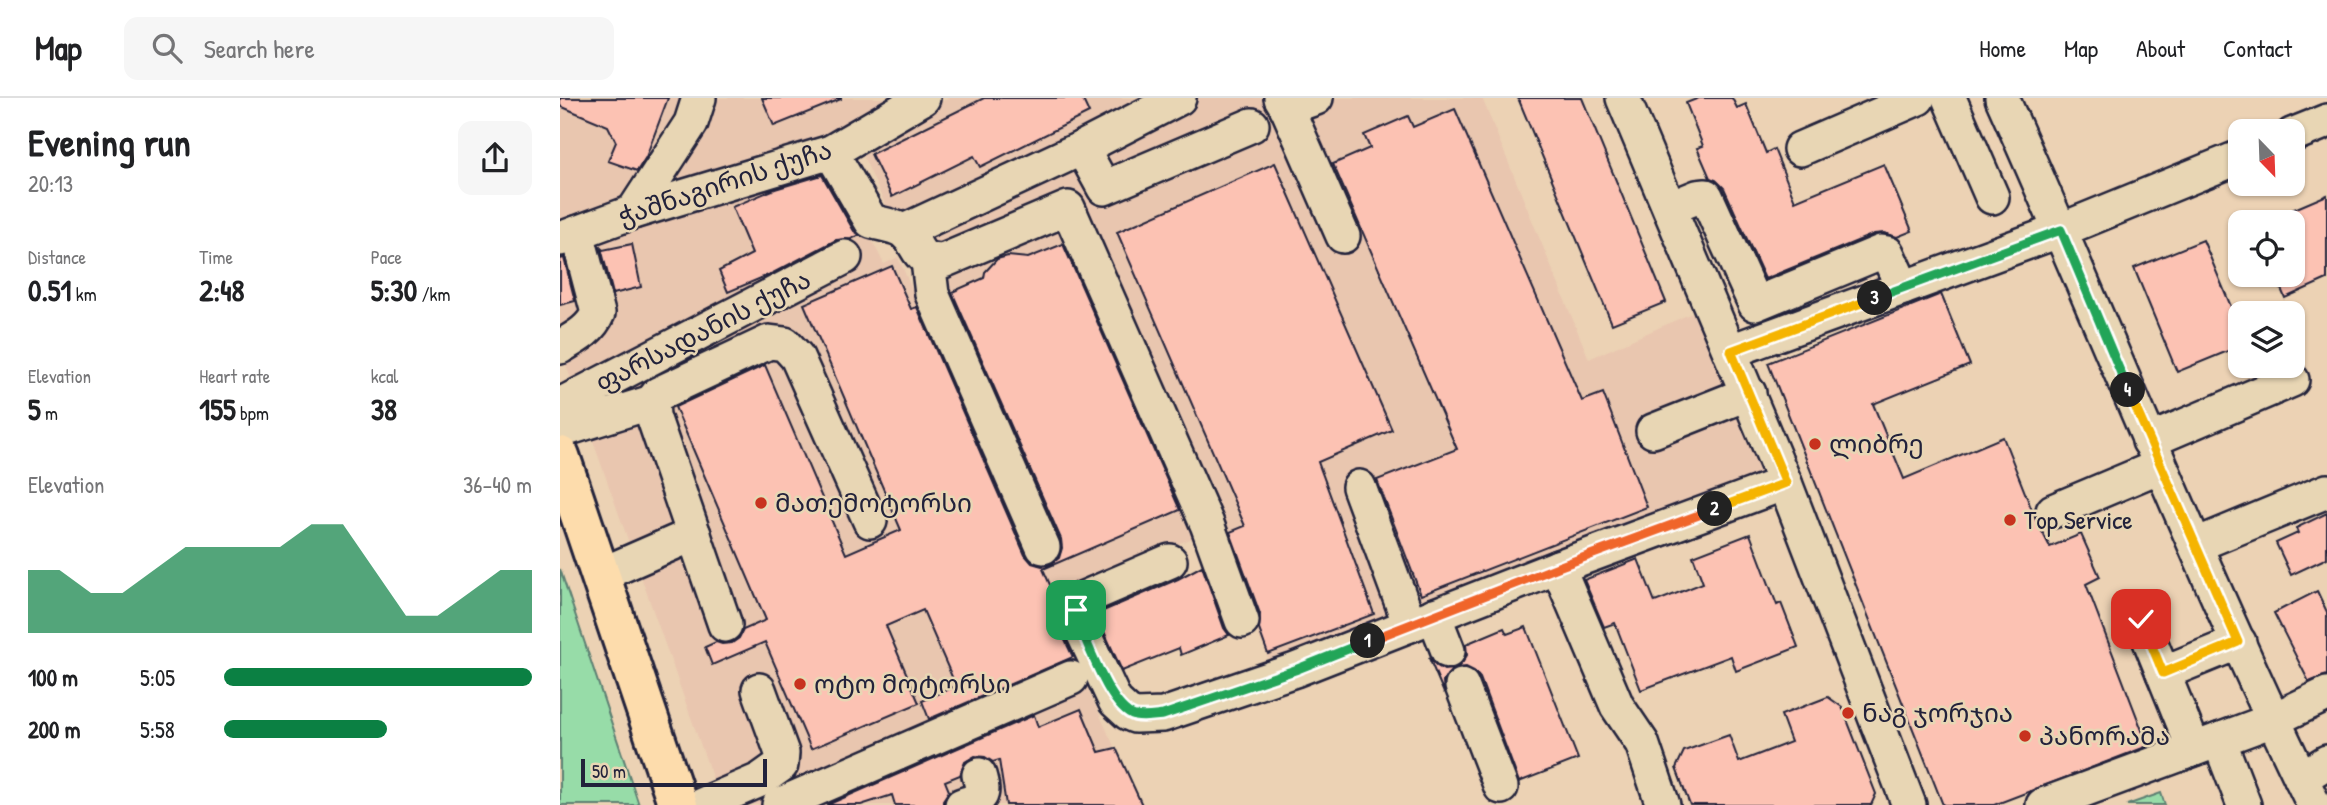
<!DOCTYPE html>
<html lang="en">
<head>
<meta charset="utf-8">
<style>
  :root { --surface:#fff; --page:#f6f6f6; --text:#202124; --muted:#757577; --line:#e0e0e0; --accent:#0b8043 }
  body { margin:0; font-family:"Patrick Hand","Noto Sans Georgian",sans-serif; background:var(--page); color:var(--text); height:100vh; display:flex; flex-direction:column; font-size:26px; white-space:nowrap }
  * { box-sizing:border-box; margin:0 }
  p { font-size:23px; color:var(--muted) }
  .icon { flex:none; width:38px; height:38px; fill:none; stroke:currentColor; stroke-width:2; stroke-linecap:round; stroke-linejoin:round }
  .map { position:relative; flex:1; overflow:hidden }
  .panel { display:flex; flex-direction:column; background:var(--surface); width:560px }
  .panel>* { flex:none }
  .needle { width:46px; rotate:157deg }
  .tools { position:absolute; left:1668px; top:21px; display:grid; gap:14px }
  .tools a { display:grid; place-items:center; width:77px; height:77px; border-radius:14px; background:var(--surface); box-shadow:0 2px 5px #0004; font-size:35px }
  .scale { position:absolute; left:21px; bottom:18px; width:186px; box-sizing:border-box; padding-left:7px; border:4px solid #22223b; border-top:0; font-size:19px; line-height:24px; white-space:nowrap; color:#22223b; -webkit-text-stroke:5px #e8d6b4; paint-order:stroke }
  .pin { position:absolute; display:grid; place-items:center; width:60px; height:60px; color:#fff; margin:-30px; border-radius:14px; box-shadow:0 4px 10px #0006 }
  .km { position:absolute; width:35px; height:35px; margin:-18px; border-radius:50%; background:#222; color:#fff; font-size:19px; line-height:35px; text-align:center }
  .round { display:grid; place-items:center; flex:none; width:74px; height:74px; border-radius:14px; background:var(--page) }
  .summary { display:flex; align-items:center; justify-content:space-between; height:119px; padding:0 28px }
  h1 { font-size:38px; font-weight:700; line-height:52px }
  .figures { display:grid; grid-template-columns:repeat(3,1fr); gap:10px; height:119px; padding:7px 28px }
  .figures div { display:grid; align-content:center }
  .figures b { font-size:30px; font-weight:700 }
  .figures small { font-size:19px; font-weight:400 }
  .figures p { font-size:19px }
  .chart { height:196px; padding:14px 28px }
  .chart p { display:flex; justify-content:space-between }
  .chart svg { width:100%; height:126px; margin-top:7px; fill:var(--accent); opacity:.7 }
  ul { padding:0 28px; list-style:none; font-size:23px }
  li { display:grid; grid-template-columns:112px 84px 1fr; align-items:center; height:52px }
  li i { height:18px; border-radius:9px; background:var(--accent) }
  header { display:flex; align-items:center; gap:42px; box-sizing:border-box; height:98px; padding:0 35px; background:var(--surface); border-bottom:2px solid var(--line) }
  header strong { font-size:33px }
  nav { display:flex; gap:38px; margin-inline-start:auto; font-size:24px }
  .search { width:490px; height:63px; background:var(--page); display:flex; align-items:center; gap:18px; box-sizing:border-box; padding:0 24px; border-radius:14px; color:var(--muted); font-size:26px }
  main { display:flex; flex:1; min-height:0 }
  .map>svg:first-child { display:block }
  .built { fill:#e9c6af }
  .green { fill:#97dca8; stroke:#5c7f72; stroke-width:2 }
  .building { fill:#fcc2b3; stroke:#22223b; stroke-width:2 }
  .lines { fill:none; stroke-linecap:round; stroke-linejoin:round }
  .minor-casing { stroke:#22223b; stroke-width:38 }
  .highway-casing { stroke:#22223b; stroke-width:44 }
  .minor { stroke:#e8d6b4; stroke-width:33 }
  .highway { stroke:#fddcac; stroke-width:38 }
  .split-1-casing { stroke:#fff; stroke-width:14 }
  .split-2-casing { stroke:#fff; stroke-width:14 }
  .split-3-casing { stroke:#fff; stroke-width:14 }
  .split-4-casing { stroke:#fff; stroke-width:14 }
  .split-5-casing { stroke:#fff; stroke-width:14 }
  .split-1 { stroke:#22a559; stroke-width:9 }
  .split-2 { stroke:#f0652b; stroke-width:9 }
  .split-3 { stroke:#f5b400; stroke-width:9 }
  .split-4 { stroke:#22a559; stroke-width:9 }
  .split-5 { stroke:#f5b400; stroke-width:9 }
  .poi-dot { fill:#c8321e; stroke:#e8d6b4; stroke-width:2.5 }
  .labels { text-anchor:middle; stroke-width:5; stroke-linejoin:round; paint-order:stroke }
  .street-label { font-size:26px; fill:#22223b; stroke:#e8d6b4 }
  .poi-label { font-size:26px; fill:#22223b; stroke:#e8d6b4; text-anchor:start }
</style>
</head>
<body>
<header>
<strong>Map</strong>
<div class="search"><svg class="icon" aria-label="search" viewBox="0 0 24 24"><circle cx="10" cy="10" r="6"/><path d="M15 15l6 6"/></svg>Search here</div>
<nav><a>Home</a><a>Map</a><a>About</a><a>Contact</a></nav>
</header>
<main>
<section class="panel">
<div class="summary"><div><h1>Evening run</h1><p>20:13</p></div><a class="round"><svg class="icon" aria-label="share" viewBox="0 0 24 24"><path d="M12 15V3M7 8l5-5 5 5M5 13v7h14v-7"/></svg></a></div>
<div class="figures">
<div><p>Distance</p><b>0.51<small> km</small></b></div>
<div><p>Time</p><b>2:48</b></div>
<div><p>Pace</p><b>5:30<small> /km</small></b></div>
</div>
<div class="figures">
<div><p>Elevation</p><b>5<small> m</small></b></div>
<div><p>Heart rate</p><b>155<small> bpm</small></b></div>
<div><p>kcal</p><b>38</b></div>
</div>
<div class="chart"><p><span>Elevation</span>36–40 m</p>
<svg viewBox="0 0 160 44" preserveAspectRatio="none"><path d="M0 44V22L10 22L20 30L30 30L40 22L50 14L60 14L70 14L80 14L90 6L100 6L110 22L120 38L130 38L140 30L150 22L160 22V44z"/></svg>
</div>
<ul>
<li><b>100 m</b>5:05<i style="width:100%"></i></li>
<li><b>200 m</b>5:58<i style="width:53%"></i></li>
</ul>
</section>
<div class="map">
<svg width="1767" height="707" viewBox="0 0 1767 707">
  <rect width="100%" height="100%" fill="#ecd2b4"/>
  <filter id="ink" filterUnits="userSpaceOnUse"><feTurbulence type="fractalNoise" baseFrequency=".0143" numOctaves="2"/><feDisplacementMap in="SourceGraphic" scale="14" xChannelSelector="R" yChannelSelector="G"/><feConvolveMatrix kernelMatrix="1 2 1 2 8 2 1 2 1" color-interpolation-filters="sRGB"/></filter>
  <g filter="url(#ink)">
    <!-- built -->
    <g class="built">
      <polygon points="0,0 334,0 262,44 324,166 338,159 463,450 581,707 162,707 0,250"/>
      <polygon points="388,0 922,0 1029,261 1143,210 1208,379 711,567 654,432 489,495 329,115 300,51"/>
    </g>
    <!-- green -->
    <g class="green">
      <polygon points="0,471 79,707 0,707"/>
      <polygon points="1601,695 1605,707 1567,707"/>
    </g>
    <!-- building -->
    <g class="building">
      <polygon points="0,0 108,0 86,59 77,73 48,63 56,44 48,28 0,8"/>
      <polygon points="202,0 281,0 281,1 214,28"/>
      <polygon points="424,0 522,0 529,15 420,69 414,58 332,99 311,56"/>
      <polygon points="958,0 1022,0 1106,204 1052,226"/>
      <polygon points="1139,0 1172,0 1177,10 1186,6 1206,55 1214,51 1235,103 1324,66 1352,133 1337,139 1324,135 1314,136 1205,181 1164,90 1156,82 1150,80 1137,50 1143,48 1126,5"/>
      <polygon points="895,11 1022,303 1043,295 1087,409 861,497 817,382 897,351 773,66 810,50 804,37 848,18 853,29"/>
      <polygon points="715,65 832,332 758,364 814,516 708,556 699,531 700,516 670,434 685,428 557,134"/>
      <polygon points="262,77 294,133 300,137 291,141 276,142 213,175 168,194 159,173 192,156 172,109 215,91"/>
      <polygon points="1767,97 1767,181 1725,200 1715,177 1732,177 1732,112"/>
      <polygon points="1643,142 1680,230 1680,248 1617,274 1574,170"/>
      <polygon points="72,146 81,189 53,196 41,150 43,152"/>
      <polygon points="503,146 620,412 483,471 498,505 497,515 500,532 513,559 369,621 362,603 396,588 363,512 326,528 359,605 251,651 205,544 152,567 145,549 156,544 162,546 172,545 179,540 183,532 206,522 115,309 205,267 286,456 341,432 244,206 332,168 351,211 357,209 465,457 472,465 482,468 490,467 499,460 502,450 501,441 392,194 424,180 425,174 437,161 448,158 468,160"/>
      <polygon points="4,160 15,203 0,207 0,161"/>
      <polygon points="1381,196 1410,267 1313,306 1344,381 1443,339 1475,420 1490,449 1521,436 1540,479 1526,486 1588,648 1434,707 1383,707 1208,265"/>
      <polygon points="1767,415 1767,460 1731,477 1716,445 1738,435 1736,430"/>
      <polygon points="1190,436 1217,507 1221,505 1238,549 1176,573 1171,558 1081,592 1055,525 1044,529 1024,482 1078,461 1095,504 1143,485 1133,458"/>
      <polygon points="642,468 664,530 669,537 621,557 619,550 562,573 536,516 618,481"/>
      <polygon points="1757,493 1767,514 1767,577 1749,584 1714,515"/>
      <polygon points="966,529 1018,661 959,684 920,580 914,573 906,569 897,570 903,564 907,557 906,546 944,530 947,536"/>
      <polygon points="869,560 877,568 884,572 893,571 887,577 883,584 884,595"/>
      <polygon points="1268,599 1282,609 1316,696 1311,707 1130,707 1116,670 1124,653 1169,637 1179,664 1231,644 1221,617"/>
      <polygon points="521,611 539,654 556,650 582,707 446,707 439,662 433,664 425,659 415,658 405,664 400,677 385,683 389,693 383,702 383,707 335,707 332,697 301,707 267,707 474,617 478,629"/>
    </g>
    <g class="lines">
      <!-- minor casing -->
      <g class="minor-casing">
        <g id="minor">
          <polyline points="721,0 727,10 756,0"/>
          <polyline points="1063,0 1225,385 1349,707"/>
          <polyline points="1389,0 1432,99"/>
          <path d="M1442,0C1547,235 1641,475 1754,707"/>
          <polyline points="727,10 783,138"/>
          <polyline points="1732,37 1767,23"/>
          <polyline points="522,50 544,90 692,27"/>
          <polyline points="1240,51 1358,0"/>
          <path d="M271,54L311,123C320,126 337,128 344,134C362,148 352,162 383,163L508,110L647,426L682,523"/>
          <polyline points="1110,110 1137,99 1146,98 1195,206 1321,154 1327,155 1343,190"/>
          <polyline points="73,114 131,25 139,0"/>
          <polyline points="344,133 522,50 619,0"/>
          <polyline points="0,141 73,114 271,54 363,0"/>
          <polyline points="368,163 372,196 483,449"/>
          <path d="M0,249C15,240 31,232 38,215L17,135"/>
          <polyline points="1171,253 1501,132 1680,59"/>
          <polyline points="0,307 285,159"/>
          <polyline points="0,333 92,304"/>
          <polyline points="1093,333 1189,295"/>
          <polyline points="1589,343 1732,282"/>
          <polyline points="799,389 850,527"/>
          <polyline points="1493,413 1600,368"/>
          <polyline points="1636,447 1767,393"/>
          <path d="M610,463L524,500C514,508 516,513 518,524L555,603L568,615L575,618L603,617L735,572L998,469L1225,385"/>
          <polyline points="998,469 1057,608 1082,645 1103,707"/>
          <polyline points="40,477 134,436"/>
          <polyline points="874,517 888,553"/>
          <polyline points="1581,521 1634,651"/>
          <polyline points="165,527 93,318 92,304 98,296 209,244 225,246 237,259 310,423"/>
          <polyline points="1603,575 1679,544"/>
          <polyline points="902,588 941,689"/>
          <polyline points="1659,642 1684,707"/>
          <polyline points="1741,680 1767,664"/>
          <polyline points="142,707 200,682 221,667 222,655 199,592"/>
          <polyline points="219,707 511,580"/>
          <path d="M402,707C423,701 425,698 419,677"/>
          <polyline points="1483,707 1713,622 1767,596"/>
        </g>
      </g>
      <!-- highway casing -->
      <g class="highway-casing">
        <polyline id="highway" points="0,358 118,707"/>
      </g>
      <!-- minor -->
      <use href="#minor" class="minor"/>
      <!-- highway -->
      <use href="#highway" class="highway"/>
    </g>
  </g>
  <g class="lines" filter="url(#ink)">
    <!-- split-1 casing -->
    <g class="split-1-casing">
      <path id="split-1" d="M516,512L518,524C529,547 550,611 575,618C584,620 594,618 603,617L735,572L808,543"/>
    </g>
    <!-- split-2 casing -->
    <g class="split-2-casing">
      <polyline id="split-2" points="808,543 998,469 1155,411"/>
    </g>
    <!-- split-3 casing -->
    <g class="split-3-casing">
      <polyline id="split-3" points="1155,411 1226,385 1171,253 1315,200"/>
    </g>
    <!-- split-4 casing -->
    <g class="split-4-casing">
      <polyline id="split-4" points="1315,200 1501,132 1568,292"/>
    </g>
    <!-- split-5 casing -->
    <g class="split-5-casing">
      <polyline id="split-5" points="1568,292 1678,544 1603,575 1581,521"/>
    </g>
    <!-- split-1 -->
    <use href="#split-1" class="split-1"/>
    <!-- split-2 -->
    <use href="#split-2" class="split-2"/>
    <!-- split-3 -->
    <use href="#split-3" class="split-3"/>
    <!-- split-4 -->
    <use href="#split-4" class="split-4"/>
    <!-- split-5 -->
    <use href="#split-5" class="split-5"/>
  </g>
  <!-- markers -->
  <g class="poi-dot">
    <circle cx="1255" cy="346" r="7"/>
    <circle cx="201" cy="405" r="7"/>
    <circle cx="1450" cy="422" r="7"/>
    <circle cx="240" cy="586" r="7"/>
    <circle cx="1288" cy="615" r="7"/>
    <circle cx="1465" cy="638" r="7"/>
  </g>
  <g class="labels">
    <!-- street labels -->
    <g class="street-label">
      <text transform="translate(165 85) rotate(-18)" y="9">ჭაშნაგირის ქუჩა</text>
      <text transform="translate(143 233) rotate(-27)" y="9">ფარსადანის ქუჩა</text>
    </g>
    <!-- poi labels -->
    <g class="poi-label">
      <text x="1269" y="355">ლიბრე</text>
      <text x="215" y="414">მათემოტორსი</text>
      <text x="1464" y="431">Top Service</text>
      <text x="254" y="595">ოტო მოტორსი</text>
      <text x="1302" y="624">ნაგ ჯორჯია</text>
      <text x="1479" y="647">პანორამა</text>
    </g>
  </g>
</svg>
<div class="tools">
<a><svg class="needle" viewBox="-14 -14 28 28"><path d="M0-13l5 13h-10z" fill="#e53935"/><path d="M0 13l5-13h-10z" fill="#757577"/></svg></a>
<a><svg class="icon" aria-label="locate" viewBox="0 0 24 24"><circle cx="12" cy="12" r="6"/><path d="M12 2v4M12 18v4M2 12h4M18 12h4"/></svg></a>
<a><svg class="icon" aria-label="layers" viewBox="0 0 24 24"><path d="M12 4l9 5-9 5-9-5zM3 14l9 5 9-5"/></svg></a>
</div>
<div class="scale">50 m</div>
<div class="pin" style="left:516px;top:512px;background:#1e9e55"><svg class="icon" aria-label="arrive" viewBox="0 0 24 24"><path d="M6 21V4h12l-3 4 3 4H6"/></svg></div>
<div class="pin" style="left:1581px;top:521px;background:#d93025"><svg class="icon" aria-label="check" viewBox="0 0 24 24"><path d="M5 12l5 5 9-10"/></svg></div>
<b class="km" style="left:808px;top:543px">1</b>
<b class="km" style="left:1155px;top:411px">2</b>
<b class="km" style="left:1315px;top:200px">3</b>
<b class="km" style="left:1568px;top:292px">4</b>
</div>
</main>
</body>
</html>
